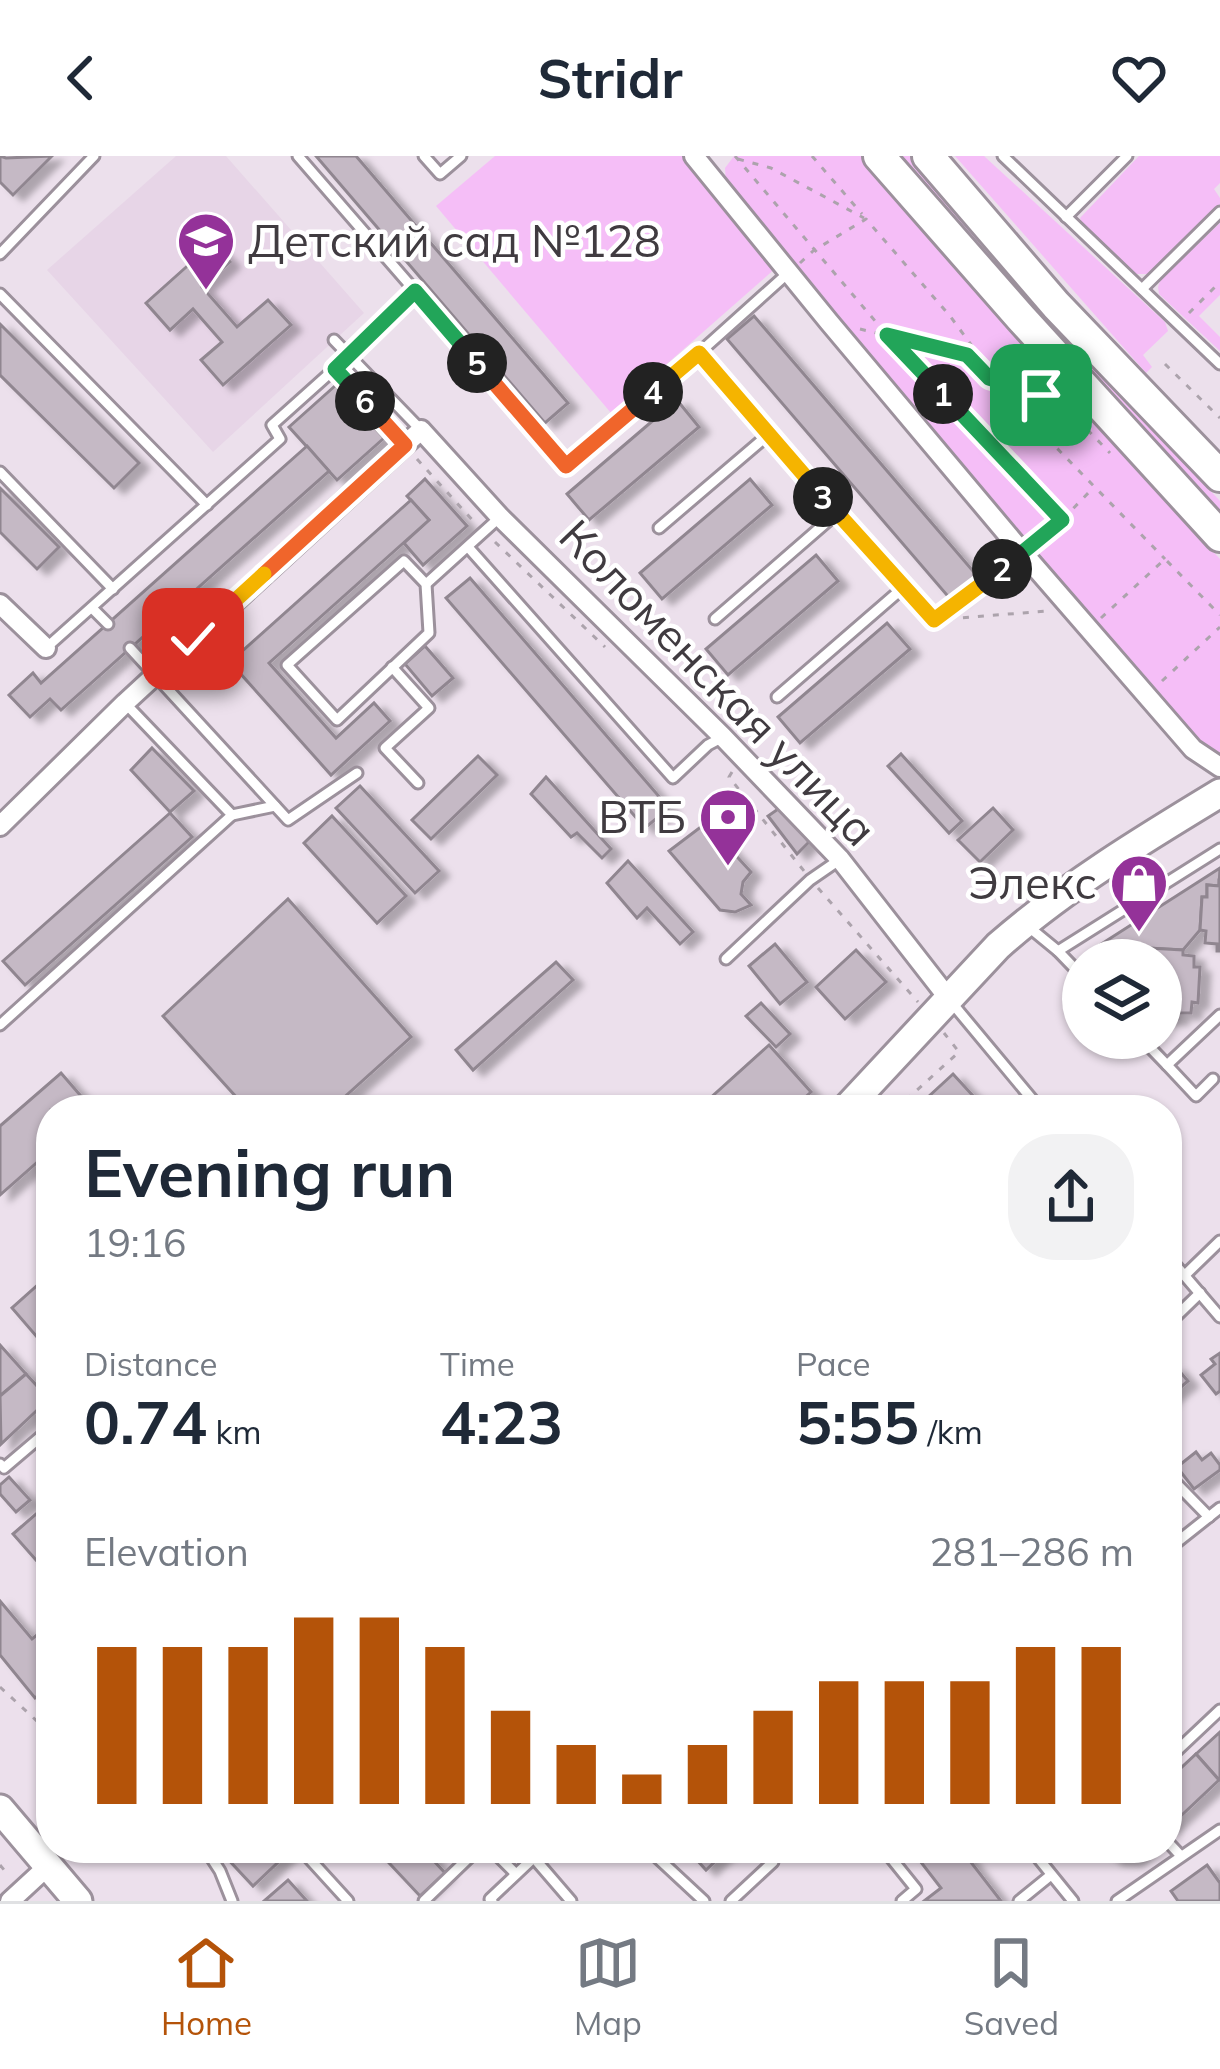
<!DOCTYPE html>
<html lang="en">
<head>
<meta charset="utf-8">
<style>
  :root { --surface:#fff; --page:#f2f2f3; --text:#1f2937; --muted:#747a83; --line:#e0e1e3; --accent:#b45309 }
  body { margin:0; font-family:Mulish,sans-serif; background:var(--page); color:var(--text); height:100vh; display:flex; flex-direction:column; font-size:45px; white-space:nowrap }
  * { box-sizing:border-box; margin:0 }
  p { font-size:39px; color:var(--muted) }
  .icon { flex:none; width:66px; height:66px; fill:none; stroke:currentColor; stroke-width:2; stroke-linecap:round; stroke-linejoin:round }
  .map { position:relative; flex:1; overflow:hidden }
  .panel { position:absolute; left:36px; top:939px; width:1146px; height:768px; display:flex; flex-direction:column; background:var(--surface); border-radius:48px; box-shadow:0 3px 9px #0004 }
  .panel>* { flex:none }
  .controls { position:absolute; left:1062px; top:783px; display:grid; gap:24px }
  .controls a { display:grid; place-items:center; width:120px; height:120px; border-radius:50%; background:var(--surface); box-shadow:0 3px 9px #0004; font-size:60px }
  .pin { position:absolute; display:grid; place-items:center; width:102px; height:102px; color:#fff; margin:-51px; border-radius:24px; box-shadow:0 6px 18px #0006 }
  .km { position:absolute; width:60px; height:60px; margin:-30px; border-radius:50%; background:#222; color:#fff; font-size:33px; line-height:60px; text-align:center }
  .round { display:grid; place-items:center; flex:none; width:126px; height:126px; border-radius:48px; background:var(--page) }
  .summary { display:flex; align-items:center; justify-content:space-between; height:204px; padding:0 48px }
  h1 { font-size:66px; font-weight:700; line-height:90px }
  .metrics { display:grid; grid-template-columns:repeat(3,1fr); gap:18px; height:204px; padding:12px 48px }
  .metrics div { display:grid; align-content:center }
  .metrics b { font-size:60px; font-weight:700 }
  .metrics small { font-size:33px; font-weight:400 }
  .metrics p { font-size:33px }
  .chart { height:336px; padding:24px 48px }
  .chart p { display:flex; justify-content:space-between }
  .chart svg { width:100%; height:216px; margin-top:12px; stroke:var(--accent); stroke-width:6 }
  header { display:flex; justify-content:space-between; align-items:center; height:156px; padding:0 48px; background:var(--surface); font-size:54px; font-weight:700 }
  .dock { display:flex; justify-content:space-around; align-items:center; height:168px; border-top:3px solid var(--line); background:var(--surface); font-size:33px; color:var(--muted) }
  .dock a { display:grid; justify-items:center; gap:6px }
  .dock .current { color:var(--accent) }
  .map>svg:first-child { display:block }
  .built { fill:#e7d5e7 }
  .green { fill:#f5bef7 }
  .building { fill:#c5b9c5; stroke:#908690; stroke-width:3; filter:url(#shadow) }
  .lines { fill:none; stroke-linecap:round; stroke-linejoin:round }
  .lane-casing { stroke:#9c919c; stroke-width:15 }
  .street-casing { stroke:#9c919c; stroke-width:24 }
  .secondary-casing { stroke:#9c919c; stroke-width:33 }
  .primary-casing { stroke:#9c919c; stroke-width:36 }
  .path { stroke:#aca3ac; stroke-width:3; stroke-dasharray:6 9; stroke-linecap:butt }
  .lane { stroke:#fff; stroke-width:9 }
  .street { stroke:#fff; stroke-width:18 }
  .secondary { stroke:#fff; stroke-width:27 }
  .primary { stroke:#fff; stroke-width:30 }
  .split-1-casing { stroke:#fff; stroke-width:24 }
  .split-2-casing { stroke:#fff; stroke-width:24 }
  .split-3-casing { stroke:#fff; stroke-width:24 }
  .split-4-casing { stroke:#fff; stroke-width:24 }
  .split-5-casing { stroke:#fff; stroke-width:24 }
  .split-6-casing { stroke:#fff; stroke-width:24 }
  .split-7-casing { stroke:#fff; stroke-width:24 }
  .split-8-casing { stroke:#fff; stroke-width:24 }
  .split-1 { stroke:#22a559; stroke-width:15 }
  .split-2 { stroke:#22a559; stroke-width:15 }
  .split-3 { stroke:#f5b400; stroke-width:15 }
  .split-4 { stroke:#f5b400; stroke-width:15 }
  .split-5 { stroke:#f0652b; stroke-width:15 }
  .split-6 { stroke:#22a559; stroke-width:15 }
  .split-7 { stroke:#f0652b; stroke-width:15 }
  .split-8 { stroke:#f5b400; stroke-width:15 }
  .labels { text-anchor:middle; stroke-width:9; stroke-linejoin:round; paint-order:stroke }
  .poi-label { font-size:45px; fill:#403b40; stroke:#fff; text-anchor:end }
  .street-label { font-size:45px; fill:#403b40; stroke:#fff }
</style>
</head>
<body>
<header><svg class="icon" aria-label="back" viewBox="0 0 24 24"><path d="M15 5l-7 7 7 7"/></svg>Stridr<svg class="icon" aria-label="heart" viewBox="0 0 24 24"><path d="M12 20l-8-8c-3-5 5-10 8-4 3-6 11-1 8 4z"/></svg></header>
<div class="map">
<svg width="1220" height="1745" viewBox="0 0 1220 1745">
  <defs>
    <filter id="shadow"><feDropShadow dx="10" dy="5.5" stdDeviation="3" flood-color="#0004"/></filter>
  </defs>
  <rect width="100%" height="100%" fill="#ece0ec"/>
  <!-- built -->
  <polygon class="built" points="176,0 226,0 364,157 213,296 47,114"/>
  <!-- green -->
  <g class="green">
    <polygon points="495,0 684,0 777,111 611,257 436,50"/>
    <polygon points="734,0 865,0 1139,317 1220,403 1220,602 1198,587 1093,469 726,28 725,12"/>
    <polygon points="899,0 910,0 1035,147 1220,345 1220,358 1027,151"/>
    <polygon points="955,0 984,0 1165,166 1168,175 1143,199 1152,211 1146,217"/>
    <polygon points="1139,0 1220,0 1220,27 1214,33 1220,42 1220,48 1148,118 1135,118 1082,67 1080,62"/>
    <polygon points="1220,67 1220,139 1199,160 1220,181 1220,195 1159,138 1158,131 1161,123"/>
  </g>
  <!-- building -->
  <g class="building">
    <polygon points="0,0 6,2 52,0 13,39 0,26"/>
    <polygon points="316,0 356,0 568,247 545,267"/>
    <polygon points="213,87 230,106 202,131 237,171 268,144 291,169 223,229 201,204 222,186 193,153 170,174 146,147"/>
    <polygon points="754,160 979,422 952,445 727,183"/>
    <polygon points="0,168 139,307 114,332 0,219"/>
    <polygon points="336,229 384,282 337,324 289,271"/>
    <polygon points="677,244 699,271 589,364 567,338"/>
    <polygon points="307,290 329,315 61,554 50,543 30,561 9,539 33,517 41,527"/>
    <polygon points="425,323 467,370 423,409 404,387 429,364 407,340"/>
    <polygon points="750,323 772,349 662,443 640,417"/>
    <polygon points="0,332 59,391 37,413 0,376"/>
    <polygon points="411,344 429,364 269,507 336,582 374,547 390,565 331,619 230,506"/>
    <polygon points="816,399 838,425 728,519 706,493"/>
    <polygon points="470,422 669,652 645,672 446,442"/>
    <polygon points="887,467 910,493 800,587 778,561"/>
    <polygon points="425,490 453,522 432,540 405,508"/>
    <polygon points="152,592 194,635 170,656 131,614"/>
    <polygon points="901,598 962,665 949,677 888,610"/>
    <polygon points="478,600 497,619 431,683 412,664"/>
    <polygon points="546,621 611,693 602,702 577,677 571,681 531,638"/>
    <polygon points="360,630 439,715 415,737 336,652"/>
    <polygon points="781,651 809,686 797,698 768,660"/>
    <polygon points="993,652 1013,674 980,706 958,684"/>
    <polygon points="170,657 192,681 25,829 3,805"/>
    <polygon points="332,660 406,740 377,767 304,687"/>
    <polygon points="706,667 751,716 743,726 741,738 751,749 735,756 720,754 669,695"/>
    <polygon points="628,705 693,776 680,788 647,752 637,762 607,727"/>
    <polygon points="1220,712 1219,730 1207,729 1207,741 1202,741 1200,774 1183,794 1148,792 1147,798 1138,798 1138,804 1095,804 1095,792"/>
    <polygon points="1219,724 1220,724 1220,795 1217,795 1217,788 1205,787 1206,775 1200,774 1202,741 1207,741 1207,729 1219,730"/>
    <polygon points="288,743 411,881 330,954 248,954 163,860"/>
    <polygon points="775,788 807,826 780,848 749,810"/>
    <polygon points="1148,792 1183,794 1183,799 1194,800 1194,811 1200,811 1198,847 1192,846 1191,857 1178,857 1178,863 1161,863 1161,804 1138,804 1138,798 1147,798"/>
    <polygon points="856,794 886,826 845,863 816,831"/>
    <polygon points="556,806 573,824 473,914 456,894"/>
    <polygon points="761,847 790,878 776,891 746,860"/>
    <polygon points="769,889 811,936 791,954 697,954"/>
    <polygon points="61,917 93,954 51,954 51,994 0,1039 0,970"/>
    <polygon points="953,918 986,954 914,954"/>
    <polygon points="51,1117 51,1181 43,1188 12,1152"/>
    <polygon points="0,1189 26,1218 0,1240"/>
    <polygon points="1220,1197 1220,1235 1216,1238 1201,1219 1215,1208 1211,1203"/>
    <polygon points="1175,1210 1188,1225 1168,1242 1167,1216"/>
    <polygon points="26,1218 49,1243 1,1288 0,1240"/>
    <polygon points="1196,1296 1202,1304 1211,1297 1220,1309 1220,1314 1194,1333 1177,1311"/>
    <polygon points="9,1321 30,1344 16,1356 0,1338 0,1329"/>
    <polygon points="51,1345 51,1421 13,1378"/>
    <polygon points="0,1445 32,1483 47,1471 51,1476 51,1530 35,1542 0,1499"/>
    <polygon points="1220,1576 1220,1624 1219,1624 1196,1598"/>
    <polygon points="1196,1598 1219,1624 1167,1673 1167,1625"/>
    <polygon points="231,1692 293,1692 253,1730 224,1699"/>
    <polygon points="375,1692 422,1692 445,1717 420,1740"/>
    <polygon points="686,1692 729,1692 706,1714"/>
    <polygon points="910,1692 960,1692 1001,1745 924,1745 941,1732"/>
    <polygon points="1102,1692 1146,1692 1133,1704 1113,1703"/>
    <polygon points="1207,1709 1220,1727 1220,1745 1178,1745 1171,1735"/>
    <polygon points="288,1724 307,1745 264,1745"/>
  </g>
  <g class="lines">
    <!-- lane casing -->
    <g class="lane-casing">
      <g id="lane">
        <polyline points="298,0 567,310 699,197"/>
        <polyline points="424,0 440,18 461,0"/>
        <polyline points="1003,0 1220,208"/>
        <polyline points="1066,61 1127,0"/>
        <polyline points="0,98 94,0"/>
        <polyline points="787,118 699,197 837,357 934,464"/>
        <polyline points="1142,133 1220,56"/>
        <polyline points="0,138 207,349"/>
        <polyline points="334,184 421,274"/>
        <polyline points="0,316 113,433"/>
        <polyline points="659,372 768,279"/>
        <polyline points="468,391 673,622 708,589 723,581"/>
        <polygon points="404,405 426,428 429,477 337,564 287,509"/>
        <polyline points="426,428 500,361"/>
        <polyline points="92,452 108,468"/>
        <polyline points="715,463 837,357"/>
        <polyline points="46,492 280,283 272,269 349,200 415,135"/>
        <polyline points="130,492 288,664 357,617"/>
        <polyline points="392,511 429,552 385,592 418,627"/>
        <polyline points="777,541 904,431"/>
        <polyline points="232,659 275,650"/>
        <polyline points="1030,772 1058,795"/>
        <polyline points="726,803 810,724 839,704"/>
        <polyline points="1083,821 1058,795 1220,693"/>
        <polyline points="952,847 1041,954"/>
        <polyline points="0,869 232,659 125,547"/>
        <polyline points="1141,882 1167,909 1220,859"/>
        <polyline points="1167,909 1196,940 1213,923"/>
        <polyline points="1167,1099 1220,1161"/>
        <polyline points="1185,1119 1220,1085"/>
        <polyline points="1167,1169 1200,1137"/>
        <polyline points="0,1308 4,1312 51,1272"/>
        <polyline points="1167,1318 1209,1361"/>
        <polyline points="1167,1394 1220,1352"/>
        <polyline points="1167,1604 1220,1554"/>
        <polyline points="1167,1685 1181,1700"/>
        <polyline points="205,1692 220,1715 232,1745"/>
        <polyline points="490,1692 516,1718"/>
        <polyline points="647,1692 704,1745"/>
        <polyline points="883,1692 916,1733 902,1745"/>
        <polyline points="1030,1692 1073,1745"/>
        <polyline points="307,1700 348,1745"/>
        <polyline points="534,1702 571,1745"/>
        <polyline points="424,1745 479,1692"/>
        <polyline points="492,1745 490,1743 544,1692"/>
        <polyline points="731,1745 773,1706"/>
        <polyline points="1019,1745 1051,1719"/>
        <polyline points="1117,1745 1220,1674"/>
      </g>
    </g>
    <!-- street casing -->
    <g class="street-casing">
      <g id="street">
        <polyline points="694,0 829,166 1023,397 1193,593 1220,611"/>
        <polyline points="0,448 46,492"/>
        <polyline points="0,670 125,547 421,274 500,361 723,581 840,703 949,843"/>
        <polyline points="10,1745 48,1710"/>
      </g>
    </g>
    <!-- secondary casing -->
    <g class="secondary-casing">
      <g id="secondary">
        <path d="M845,954L998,790C1065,731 1144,683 1220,637"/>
        <polyline points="0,1653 78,1745"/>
      </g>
    </g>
    <!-- primary casing -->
    <g class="primary-casing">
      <g id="primary">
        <polyline points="879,0 1021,162 1220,380"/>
        <polyline points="928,0 1056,149 1220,320"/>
      </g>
    </g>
    <!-- path -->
    <g class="path">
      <polyline points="735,0 887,179 1062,364 1036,386"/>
      <polyline points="812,0 862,58"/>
      <polyline points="738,3 771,12 864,62"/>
      <polyline points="800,107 813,95 866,63 950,160 975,194 974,204"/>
      <polyline points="1189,157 1220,126"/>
      <polyline points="860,173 966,199 1165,403"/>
      <polyline points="1165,208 1220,262"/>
      <polyline points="991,222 1039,239"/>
      <polyline points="345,223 395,278"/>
      <polyline points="1022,256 1049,234 1110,297"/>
      <polyline points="417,303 475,367"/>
      <polyline points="1063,363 1094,331"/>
      <polyline points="495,386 605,491"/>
      <polyline points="945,456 1010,407"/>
      <polyline points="1101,462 1165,403 1220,459"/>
      <polyline points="948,463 1046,455"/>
      <polyline points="1162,525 1220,471"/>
      <polyline points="732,616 729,621 804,715"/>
      <polyline points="818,732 918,846"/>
      <polyline points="895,954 959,896 944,877"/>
      <polyline points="0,1531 51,1578"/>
      <polyline points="0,1709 9,1720"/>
    </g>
    <!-- lane -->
    <use href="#lane" class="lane"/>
    <!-- street -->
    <use href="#street" class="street"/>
    <!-- secondary -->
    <use href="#secondary" class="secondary"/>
    <!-- primary -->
    <use href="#primary" class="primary"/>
  </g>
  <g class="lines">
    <!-- split-1 casing -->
    <g class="split-1-casing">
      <polyline id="split-1" points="943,238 887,179 967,199 989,222 1041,239"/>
    </g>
    <!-- split-2 casing -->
    <g class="split-2-casing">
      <polyline id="split-2" points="943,238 1062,364 1002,413"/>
    </g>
    <!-- split-3 casing -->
    <g class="split-3-casing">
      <polyline id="split-3" points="823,341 934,464 1002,413"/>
    </g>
    <!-- split-4 casing -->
    <g class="split-4-casing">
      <polyline id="split-4" points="653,236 699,197 823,341"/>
    </g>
    <!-- split-5 casing -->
    <g class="split-5-casing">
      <polyline id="split-5" points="477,207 566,310 653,236"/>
    </g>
    <!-- split-6 casing -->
    <g class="split-6-casing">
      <polyline id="split-6" points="365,245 335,213 415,135 477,207"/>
    </g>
    <!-- split-7 casing -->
    <g class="split-7-casing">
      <polyline id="split-7" points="264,418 405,289 365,245"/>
    </g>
    <!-- split-8 casing -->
    <g class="split-8-casing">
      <polyline id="split-8" points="193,483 264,418"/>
    </g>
    <!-- split-1 -->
    <use href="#split-1" class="split-1"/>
    <!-- split-2 -->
    <use href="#split-2" class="split-2"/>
    <!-- split-3 -->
    <use href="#split-3" class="split-3"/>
    <!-- split-4 -->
    <use href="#split-4" class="split-4"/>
    <!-- split-5 -->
    <use href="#split-5" class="split-5"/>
    <!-- split-6 -->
    <use href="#split-6" class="split-6"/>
    <!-- split-7 -->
    <use href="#split-7" class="split-7"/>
    <!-- split-8 -->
    <use href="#split-8" class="split-8"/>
  </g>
  <!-- icons -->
  <defs>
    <g id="school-pin" transform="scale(3)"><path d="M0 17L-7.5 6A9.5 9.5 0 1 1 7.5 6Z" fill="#943299" stroke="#fff"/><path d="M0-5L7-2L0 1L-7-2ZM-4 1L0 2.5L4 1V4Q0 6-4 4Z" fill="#fff"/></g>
    <g id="bank-pin" transform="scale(3)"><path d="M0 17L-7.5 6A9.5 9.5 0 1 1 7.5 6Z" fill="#943299" stroke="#fff"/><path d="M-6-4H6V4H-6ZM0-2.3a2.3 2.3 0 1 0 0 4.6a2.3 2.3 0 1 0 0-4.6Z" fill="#fff"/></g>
    <g id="shop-pin" transform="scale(3)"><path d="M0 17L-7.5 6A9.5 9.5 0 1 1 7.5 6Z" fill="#943299" stroke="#fff"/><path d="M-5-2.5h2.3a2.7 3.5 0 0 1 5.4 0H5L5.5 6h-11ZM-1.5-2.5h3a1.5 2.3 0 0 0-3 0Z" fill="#fff"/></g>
  </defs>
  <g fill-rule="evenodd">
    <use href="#school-pin" x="206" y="85"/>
    <use href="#bank-pin" x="728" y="661"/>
    <use href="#shop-pin" x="1139" y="727"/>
  </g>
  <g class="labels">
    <!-- poi labels -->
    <g class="poi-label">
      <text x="248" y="101" text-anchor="start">Детский сад №128</text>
      <text x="686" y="677">ВТБ</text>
      <text x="1097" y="743">Элекс</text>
    </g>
    <!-- street labels -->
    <g class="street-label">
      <text transform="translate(718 527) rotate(46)" y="16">Коломенская улица</text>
    </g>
  </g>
</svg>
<div class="controls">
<a><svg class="icon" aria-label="layers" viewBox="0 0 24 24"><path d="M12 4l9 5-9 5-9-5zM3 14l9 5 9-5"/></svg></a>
</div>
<div class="pin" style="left:1041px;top:239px;background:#1e9e55"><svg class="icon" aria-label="arrive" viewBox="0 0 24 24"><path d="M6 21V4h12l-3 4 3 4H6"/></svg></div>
<div class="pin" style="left:193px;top:483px;background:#d93025"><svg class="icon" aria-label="check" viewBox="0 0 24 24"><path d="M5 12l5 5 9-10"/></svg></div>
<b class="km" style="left:943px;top:238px">1</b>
<b class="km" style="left:1002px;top:413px">2</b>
<b class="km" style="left:823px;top:341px">3</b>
<b class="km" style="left:653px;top:236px">4</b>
<b class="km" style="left:477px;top:207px">5</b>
<b class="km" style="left:365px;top:245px">6</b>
<section class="panel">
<div class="summary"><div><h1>Evening run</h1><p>19:16</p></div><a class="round"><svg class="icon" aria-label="share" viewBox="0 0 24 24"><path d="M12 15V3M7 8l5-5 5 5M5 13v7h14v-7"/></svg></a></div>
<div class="metrics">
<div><p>Distance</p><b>0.74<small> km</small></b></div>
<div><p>Time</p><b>4:23</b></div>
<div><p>Pace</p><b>5:55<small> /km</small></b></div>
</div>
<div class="chart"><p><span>Elevation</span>281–286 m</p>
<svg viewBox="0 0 160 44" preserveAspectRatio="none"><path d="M5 44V12M15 44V12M25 44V12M35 44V6M45 44V6M55 44V12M65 44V25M75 44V32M85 44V38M95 44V32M105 44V25M115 44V19M125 44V19M135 44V19M145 44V12M155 44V12"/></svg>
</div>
</section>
</div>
<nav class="dock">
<a class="current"><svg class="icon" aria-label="home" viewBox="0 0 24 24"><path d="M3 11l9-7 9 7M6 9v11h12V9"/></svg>Home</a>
<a><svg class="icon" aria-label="map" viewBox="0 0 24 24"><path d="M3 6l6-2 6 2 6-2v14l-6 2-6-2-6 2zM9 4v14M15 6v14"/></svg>Map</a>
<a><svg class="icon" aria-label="saved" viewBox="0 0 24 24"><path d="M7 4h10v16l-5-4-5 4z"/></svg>Saved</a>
</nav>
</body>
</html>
